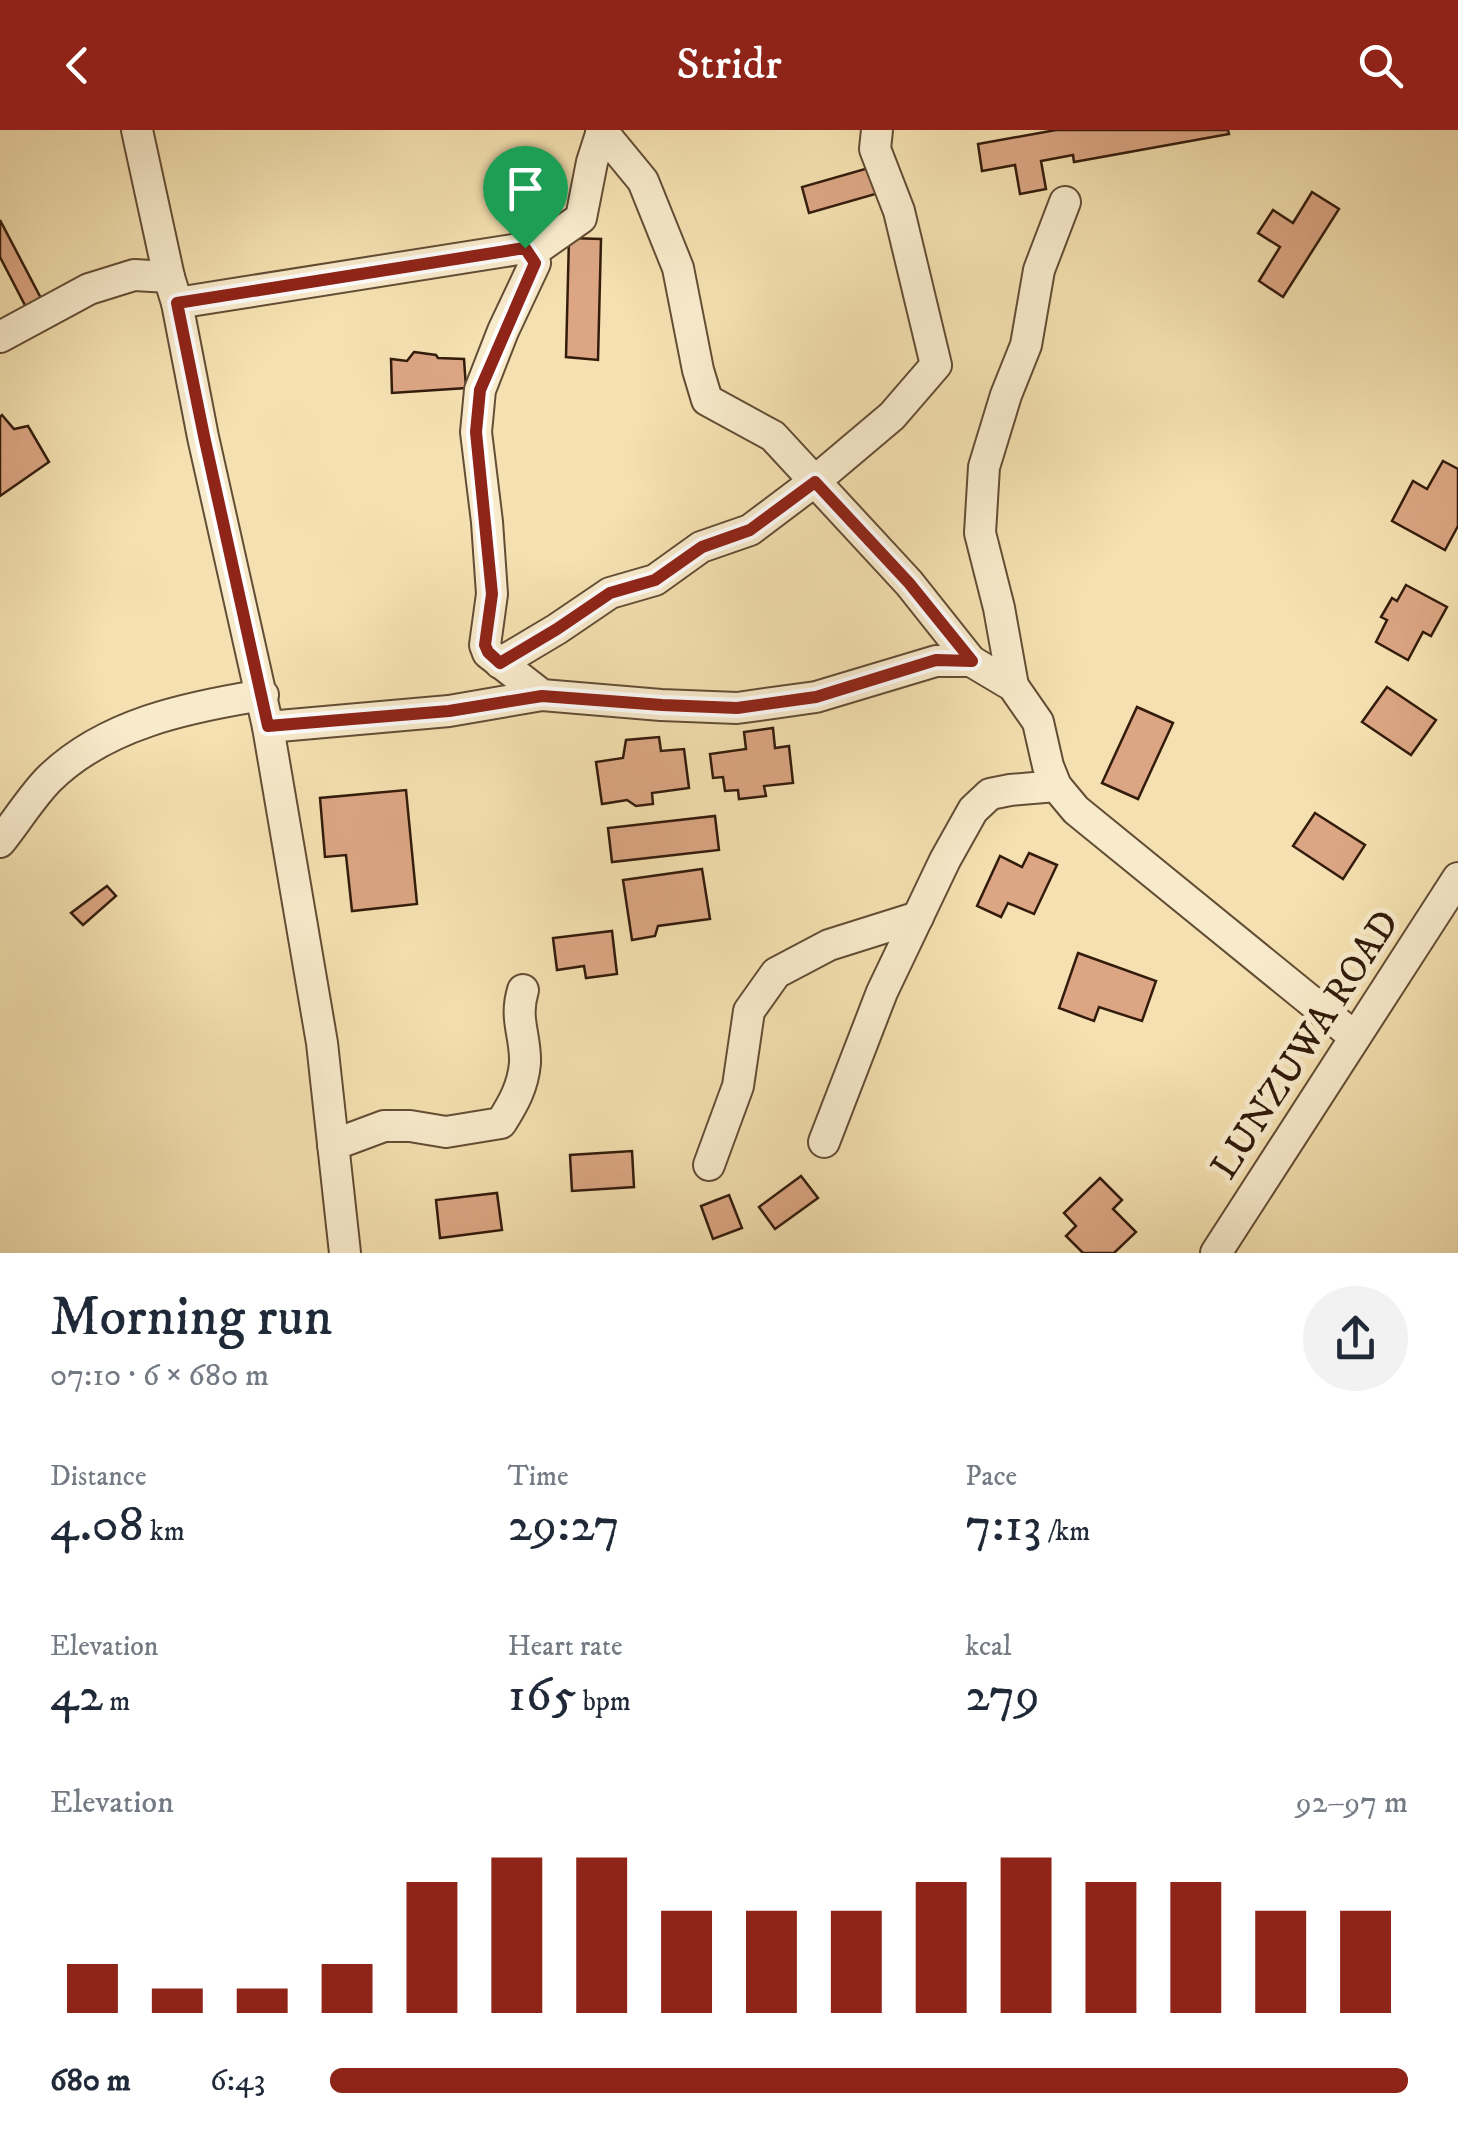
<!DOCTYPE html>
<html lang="en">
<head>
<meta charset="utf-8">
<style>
  :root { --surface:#fff; --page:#f2f2f3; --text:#1f2937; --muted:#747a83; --accent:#8f2418 }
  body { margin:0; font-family:"IM FELL DW Pica",serif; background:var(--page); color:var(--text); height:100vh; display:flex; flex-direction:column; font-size:38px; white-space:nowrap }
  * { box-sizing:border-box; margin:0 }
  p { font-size:32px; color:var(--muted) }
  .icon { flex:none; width:55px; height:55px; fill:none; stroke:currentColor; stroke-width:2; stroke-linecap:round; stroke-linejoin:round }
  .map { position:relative; height:1123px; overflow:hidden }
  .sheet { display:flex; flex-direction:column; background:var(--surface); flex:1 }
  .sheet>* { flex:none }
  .pin { position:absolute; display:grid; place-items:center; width:85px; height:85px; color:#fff; margin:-102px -42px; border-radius:50% 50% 50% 0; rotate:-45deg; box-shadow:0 0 10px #0007 }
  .pin .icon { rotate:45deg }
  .round { display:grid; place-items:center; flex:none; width:105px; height:105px; border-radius:52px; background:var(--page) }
  .headline { display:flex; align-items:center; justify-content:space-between; height:170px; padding:0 50px }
  h1 { font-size:55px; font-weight:600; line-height:75px }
  .figures { display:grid; grid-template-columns:repeat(3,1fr); gap:15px; height:170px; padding:10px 50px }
  .figures div { display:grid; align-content:center }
  .figures b { font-size:50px; font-weight:600 }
  .figures small { font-size:28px; font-weight:400 }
  .figures p { font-size:28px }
  .chart { height:280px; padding:20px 50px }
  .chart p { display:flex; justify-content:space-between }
  .chart svg { width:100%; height:180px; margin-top:10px; stroke:var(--accent); stroke-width:6 }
  ul { padding:0 50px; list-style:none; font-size:32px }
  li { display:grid; grid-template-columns:160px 120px 1fr; align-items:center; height:75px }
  li i { height:25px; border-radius:12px; background:var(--accent) }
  header { display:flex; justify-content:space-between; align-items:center; height:130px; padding:0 50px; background:var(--accent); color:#fff; font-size:45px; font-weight:600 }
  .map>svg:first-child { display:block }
  .building { fill:#dca684; stroke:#331c0c; stroke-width:2.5 }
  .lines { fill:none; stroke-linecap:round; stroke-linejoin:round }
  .minor-casing { stroke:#634d35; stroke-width:34 }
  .minor { stroke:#f8ebcc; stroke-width:30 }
  .route-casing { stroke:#fff; stroke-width:20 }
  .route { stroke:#8f2418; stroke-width:12 }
  .labels { text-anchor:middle; stroke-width:10; stroke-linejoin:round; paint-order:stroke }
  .street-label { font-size:38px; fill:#331c0c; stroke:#f8ebcc }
</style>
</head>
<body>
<header><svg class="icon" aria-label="back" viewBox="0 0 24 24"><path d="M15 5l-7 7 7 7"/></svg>Stridr<svg class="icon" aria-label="search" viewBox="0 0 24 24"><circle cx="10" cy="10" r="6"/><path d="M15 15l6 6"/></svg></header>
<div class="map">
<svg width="1458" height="1123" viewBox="0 0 1458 1123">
  <rect width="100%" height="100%" fill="#f4e0b0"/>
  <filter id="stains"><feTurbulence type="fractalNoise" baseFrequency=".002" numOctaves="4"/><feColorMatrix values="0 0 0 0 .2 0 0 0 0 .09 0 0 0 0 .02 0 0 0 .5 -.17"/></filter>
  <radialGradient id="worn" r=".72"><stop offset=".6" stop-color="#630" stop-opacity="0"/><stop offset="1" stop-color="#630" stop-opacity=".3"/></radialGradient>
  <!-- building -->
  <g class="building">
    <polygon points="1056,0 1228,0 1229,4 1074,32 1073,25 1041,31 1046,59 1020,64 1015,35 982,41 978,14"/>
    <polygon points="879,35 886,61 809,83 802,57"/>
    <polygon points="1312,62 1339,79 1283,167 1259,151 1280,117 1258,103 1273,80 1293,93"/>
    <polygon points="0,90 44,174 29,183 0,127"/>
    <polygon points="569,108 601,109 598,230 566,227"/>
    <polygon points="414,222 436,225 438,228 464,229 466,258 392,263 391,229 407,231"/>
    <polygon points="2,285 14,299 28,296 49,332 0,366 0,287"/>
    <polygon points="1443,331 1458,339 1458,396 1445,420 1392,391 1413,351 1427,359"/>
    <polygon points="1406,455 1447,477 1431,506 1423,502 1408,530 1376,512 1387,490 1381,487 1392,468 1397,471"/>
    <polygon points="1387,557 1436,590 1411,625 1362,592"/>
    <polygon points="1137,577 1173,593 1138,669 1102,653"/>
    <polygon points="773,598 775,618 789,616 793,653 764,656 766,666 739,669 738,660 725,661 723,647 713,648 710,624 746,619 744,602"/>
    <polygon points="659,607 661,621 684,619 689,658 652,663 653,674 636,676 627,670 602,674 596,632 623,628 626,610"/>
    <polygon points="406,660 417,774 352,781 346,725 325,727 320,668"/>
    <polygon points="1315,683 1365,715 1343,749 1293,716"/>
    <polygon points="715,686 719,720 612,732 608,698"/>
    <polygon points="1029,723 1057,735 1034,784 1008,773 1001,787 977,776 1000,726 1022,737"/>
    <polygon points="702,739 710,789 658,796 655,806 632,810 623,750"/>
    <polygon points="107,756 116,766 83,795 71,783"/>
    <polygon points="612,801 617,844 586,848 584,836 557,840 553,808"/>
    <polygon points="1078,823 1156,851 1142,891 1099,877 1094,891 1059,878"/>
    <polygon points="632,1021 634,1057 572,1061 570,1025"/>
    <polygon points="801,1046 818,1068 775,1099 759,1077"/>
    <polygon points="1100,1048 1122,1070 1113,1079 1136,1102 1114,1123 1083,1123 1066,1106 1076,1096 1064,1083"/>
    <polygon points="497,1063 502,1100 440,1108 436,1070"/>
    <polygon points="729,1065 742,1098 713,1109 701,1076"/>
  </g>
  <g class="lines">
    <!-- minor casing -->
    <g class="minor-casing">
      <g id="minor">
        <polyline points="137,0 169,147 177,173 203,307 268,597 322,913 345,1123"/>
        <polyline points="601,0 643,51 678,138 698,240 707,270 773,306 909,453 971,531"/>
        <polyline points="525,118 534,121 581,88 592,32 602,1 605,0"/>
        <polyline points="177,173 525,118 535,133 503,201 480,260 476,302 487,392 492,464 485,515 488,523 542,565 661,575 737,578 816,567 936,531 971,531 1013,556 1038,592 1048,636 1056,656 1076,680 1355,907"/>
        <polyline points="0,207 89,159 134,145 169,147"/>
        <polyline points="500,533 557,499 610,463 655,450 701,417 750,400 815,351 892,286 936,235 899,81 875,19 877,0"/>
        <polyline points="1013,556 999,478 980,403 984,337 1006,265 1026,215 1039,140 1065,72"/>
        <polyline points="268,597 449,581 542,565"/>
        <path d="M0,712C16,692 30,669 48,650C104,594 188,577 263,565"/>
        <polyline points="824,1012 882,862 945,730 973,680 990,664 1010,660 1056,656"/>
        <path d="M333,1015L384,996H410L446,1002L501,993C513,974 523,957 525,933C526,905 514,890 523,860"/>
        <polyline points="709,1035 738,956 749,881 776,843 829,815 918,787"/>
        <polyline points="1216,1123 1458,748"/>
      </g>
    </g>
    <!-- minor -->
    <use href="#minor" class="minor"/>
  </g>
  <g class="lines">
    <!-- route casing -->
    <g class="route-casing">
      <polygon id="route" points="525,118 535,133 480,260 476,302 492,464 485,515 488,522 500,533 557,499 610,463 655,450 702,417 750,400 815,352 909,453 972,531 936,530 816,567 737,578 662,575 542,566 449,581 268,596 204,306 177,173"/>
    </g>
    <!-- route -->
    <use href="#route" class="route"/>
  </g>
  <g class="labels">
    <!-- street labels -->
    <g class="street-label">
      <text transform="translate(1304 914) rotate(-57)" y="13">LUNZUWA ROAD</text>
    </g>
  </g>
  <rect width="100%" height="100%" filter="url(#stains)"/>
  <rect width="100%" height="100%" fill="url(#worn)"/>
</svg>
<div class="pin" style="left:525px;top:118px;background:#1e9e55"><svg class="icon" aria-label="arrive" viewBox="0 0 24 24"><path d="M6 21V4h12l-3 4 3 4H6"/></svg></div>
</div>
<section class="sheet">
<div class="headline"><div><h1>Morning run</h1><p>07:10 · 6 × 680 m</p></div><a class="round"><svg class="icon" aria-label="share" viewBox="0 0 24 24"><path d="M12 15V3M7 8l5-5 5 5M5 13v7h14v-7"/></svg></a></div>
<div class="figures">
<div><p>Distance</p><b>4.08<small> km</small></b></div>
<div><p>Time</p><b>29:27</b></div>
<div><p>Pace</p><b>7:13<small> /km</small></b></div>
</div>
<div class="figures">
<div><p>Elevation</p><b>42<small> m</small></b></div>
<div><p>Heart rate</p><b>165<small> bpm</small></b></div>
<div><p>kcal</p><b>279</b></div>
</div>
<div class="chart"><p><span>Elevation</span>92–97 m</p>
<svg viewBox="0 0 160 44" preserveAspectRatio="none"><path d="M5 44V32M15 44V38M25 44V38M35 44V32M45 44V12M55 44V6M65 44V6M75 44V19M85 44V19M95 44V19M105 44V12M115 44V6M125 44V12M135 44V12M145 44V19M155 44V19"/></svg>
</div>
<ul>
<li><b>680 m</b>6:43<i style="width:100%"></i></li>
</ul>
</section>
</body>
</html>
